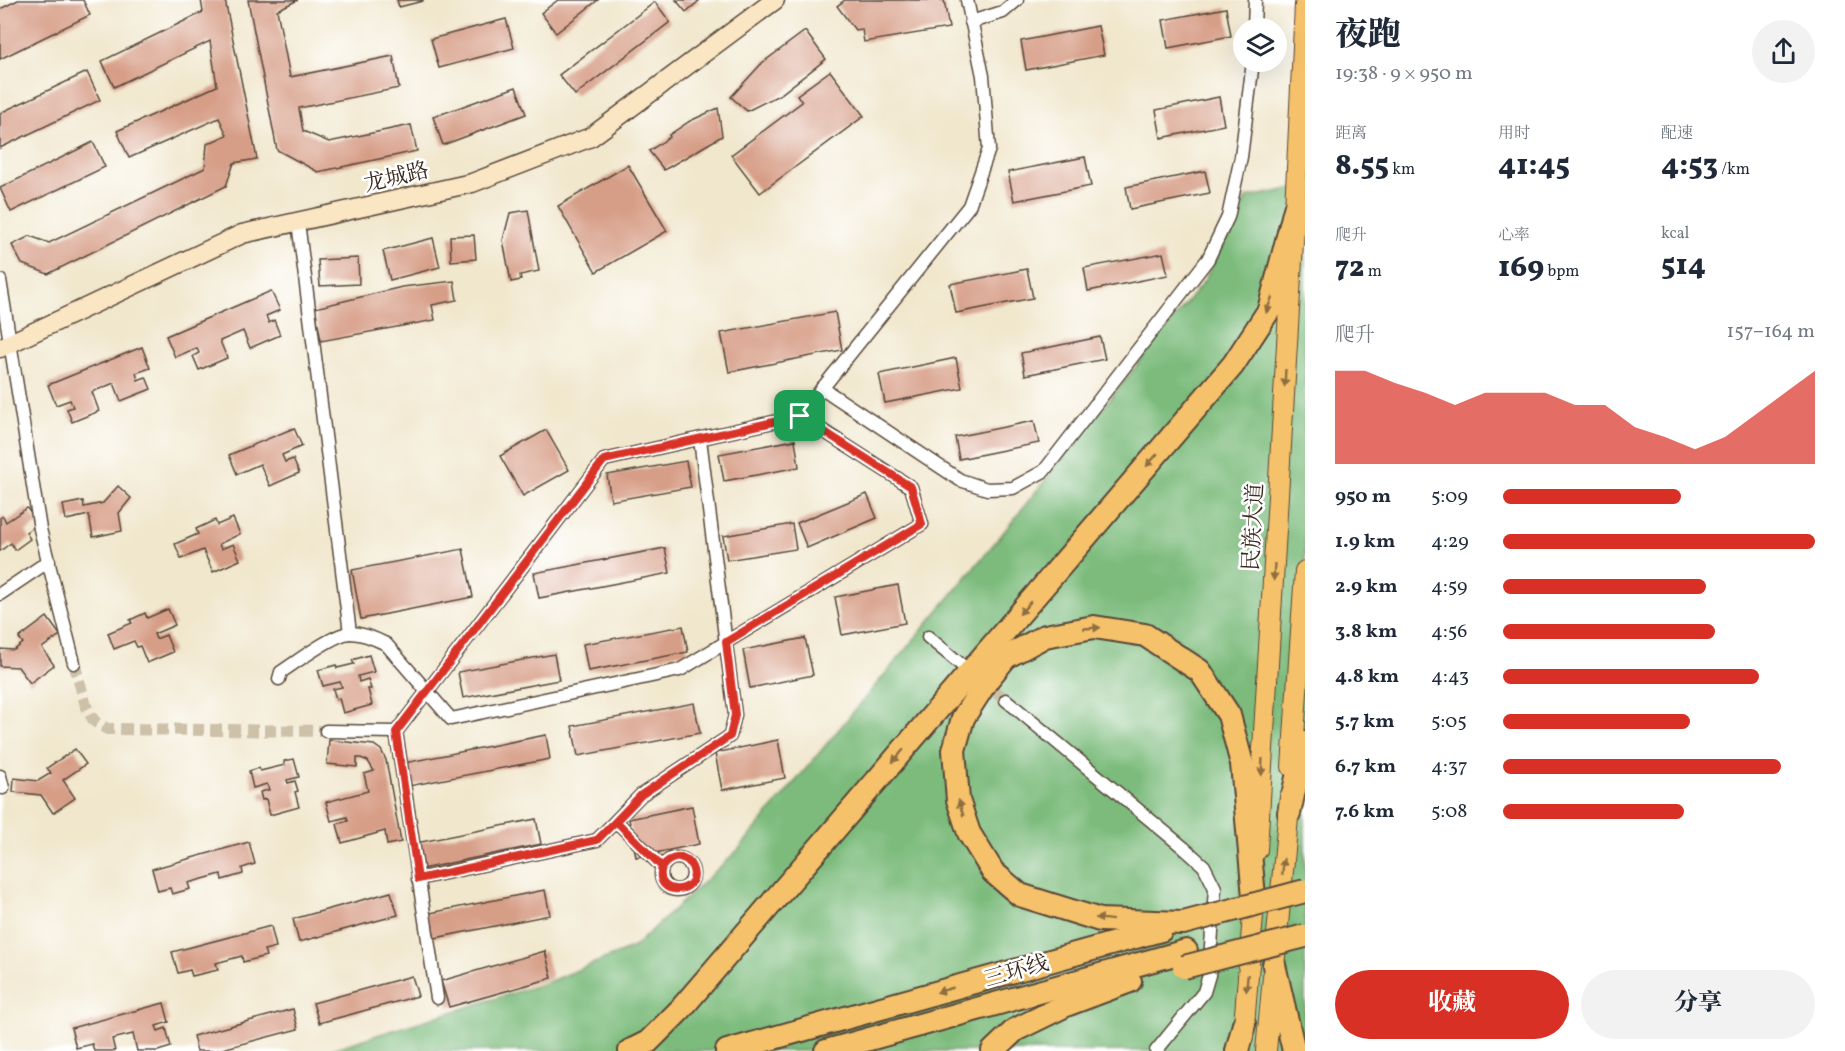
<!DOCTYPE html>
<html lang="zh">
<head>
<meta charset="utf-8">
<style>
  :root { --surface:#fff; --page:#f2f2f3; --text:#1f2937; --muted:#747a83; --accent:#d93025 }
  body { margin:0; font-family:Vollkorn,"Noto Serif SC",serif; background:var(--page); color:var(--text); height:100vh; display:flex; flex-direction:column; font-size:22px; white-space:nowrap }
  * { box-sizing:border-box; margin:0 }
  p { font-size:20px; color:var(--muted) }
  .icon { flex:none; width:33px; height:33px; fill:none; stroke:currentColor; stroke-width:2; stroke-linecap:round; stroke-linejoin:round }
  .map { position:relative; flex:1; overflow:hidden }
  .drawer { display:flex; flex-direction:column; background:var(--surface); width:540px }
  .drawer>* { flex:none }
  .fabs { position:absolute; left:1233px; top:18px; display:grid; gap:12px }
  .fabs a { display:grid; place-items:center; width:54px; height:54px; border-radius:50%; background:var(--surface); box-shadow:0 6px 24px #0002; font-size:30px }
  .pin { position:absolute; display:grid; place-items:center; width:51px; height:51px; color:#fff; margin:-26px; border-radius:12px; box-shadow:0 3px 9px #0006 }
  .round { display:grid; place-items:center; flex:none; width:63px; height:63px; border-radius:32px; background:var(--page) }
  .summary { display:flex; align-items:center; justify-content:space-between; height:102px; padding:0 30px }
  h1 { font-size:33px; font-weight:800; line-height:45px }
  .figures { display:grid; grid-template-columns:repeat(3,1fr); gap:9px; height:102px; padding:6px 30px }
  .figures div { display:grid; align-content:center }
  .figures b { font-size:30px; font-weight:800 }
  .figures small { font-size:16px; font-weight:400 }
  .figures p { font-size:16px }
  .chart { height:168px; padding:12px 30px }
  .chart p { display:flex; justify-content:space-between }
  .chart svg { width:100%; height:108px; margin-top:6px; fill:var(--accent); opacity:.7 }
  .primary-button { display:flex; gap:12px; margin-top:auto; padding:12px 30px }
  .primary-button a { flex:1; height:69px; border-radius:36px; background:var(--accent); color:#fff; font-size:24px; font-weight:800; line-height:69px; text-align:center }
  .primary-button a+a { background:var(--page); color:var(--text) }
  ul { padding:0 30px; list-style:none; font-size:20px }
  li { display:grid; grid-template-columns:96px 72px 1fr; align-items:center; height:45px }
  li i { height:15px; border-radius:8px; background:var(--accent) }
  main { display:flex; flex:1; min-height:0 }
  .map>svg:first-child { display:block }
  .forest { fill:#7cbb7b; stroke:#5c724c; stroke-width:1.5 }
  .building { fill:#d79e87 }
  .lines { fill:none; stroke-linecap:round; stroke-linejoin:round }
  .street-tunnel { stroke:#cdc1aa; stroke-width:12; stroke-dasharray:12 6; stroke-linecap:butt }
  .street-casing { stroke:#564638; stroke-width:15 }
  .secondary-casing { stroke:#564638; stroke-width:21 }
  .primary-casing { stroke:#564638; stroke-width:22 }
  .highway-casing { stroke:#564638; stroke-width:26 }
  .street { stroke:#fff; stroke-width:12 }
  .secondary { stroke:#fbe6c4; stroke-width:18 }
  .primary { stroke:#f5c16b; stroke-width:20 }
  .highway { stroke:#f5c16b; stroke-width:22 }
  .highway-bridge-casing { stroke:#564638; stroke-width:26; stroke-linecap:butt }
  .highway-bridge { stroke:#f5c16b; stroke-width:22 }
  .oneway { fill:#8f6e41 }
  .route-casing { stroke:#fff; stroke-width:12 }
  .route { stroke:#d93025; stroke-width:8 }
  .labels { text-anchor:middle; stroke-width:5; stroke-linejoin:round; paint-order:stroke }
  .street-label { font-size:22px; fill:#3b2a1e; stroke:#fff }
</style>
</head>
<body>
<main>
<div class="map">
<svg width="1305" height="1051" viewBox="0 0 1305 1051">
  <rect width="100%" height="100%" fill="#fff"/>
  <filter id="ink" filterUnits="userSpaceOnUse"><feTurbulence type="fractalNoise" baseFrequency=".0167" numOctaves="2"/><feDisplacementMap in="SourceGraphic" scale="12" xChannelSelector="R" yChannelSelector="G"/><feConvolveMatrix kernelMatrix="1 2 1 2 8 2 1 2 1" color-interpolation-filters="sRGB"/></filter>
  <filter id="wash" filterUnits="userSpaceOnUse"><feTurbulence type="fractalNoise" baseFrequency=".008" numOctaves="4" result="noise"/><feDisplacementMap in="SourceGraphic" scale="24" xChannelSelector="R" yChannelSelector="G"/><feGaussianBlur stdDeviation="1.35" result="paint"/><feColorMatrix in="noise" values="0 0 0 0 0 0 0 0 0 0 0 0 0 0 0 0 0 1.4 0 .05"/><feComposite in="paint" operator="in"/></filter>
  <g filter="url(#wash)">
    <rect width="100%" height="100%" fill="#f1e7cd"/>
    <!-- forest -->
    <polygon class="forest" points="1305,186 1305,1051 326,1051 548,982 634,947 738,850 1003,533 1204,281 1246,198"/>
    <g id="blocks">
      <!-- building -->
      <g class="building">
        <polygon points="18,0 83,0 90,15 0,59 0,9"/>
        <polygon points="201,0 225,0 257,159 234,163 226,186 48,274 22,264 12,245 30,236 49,243 205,168 207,144 227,135 219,118 129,158 117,131 217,86 210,41 114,87 102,61 203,12"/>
        <polygon points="248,0 298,0 277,10 290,77 393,56 399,88 299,108 303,131 329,142 411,125 417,151 318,172 277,150"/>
        <polygon points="397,0 423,0 423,1 399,7"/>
        <polygon points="558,0 598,0 556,33 541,13"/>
        <polygon points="676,0 700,0 686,12"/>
        <polygon points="845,0 944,0 949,28 864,42 862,29 855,30 837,6"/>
        <polygon points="655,2 670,22 575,95 559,75"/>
        <polygon points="1226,8 1231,36 1168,48 1163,20"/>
        <polygon points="506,19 514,48 439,68 431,39"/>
        <polygon points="1098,26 1104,55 1026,70 1021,41"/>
        <polygon points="805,31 826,59 781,94 747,111 731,97 762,63"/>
        <polygon points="830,71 864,116 760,193 731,155 802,102 797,95"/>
        <polygon points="87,72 100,100 0,148 0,113"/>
        <polygon points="516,87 526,114 443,145 433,117"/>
        <polygon points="1219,97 1224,125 1161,138 1156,110"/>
        <polygon points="718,108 722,136 664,170 649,151 670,137 669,135 690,121"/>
        <polygon points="93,142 105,167 11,212 0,188"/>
        <polygon points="1085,157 1091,186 1014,201 1008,172"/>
        <polygon points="628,165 667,231 596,272 558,206"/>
        <polygon points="1205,171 1210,193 1130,209 1126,187"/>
        <polygon points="528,210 539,271 520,275 521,280 511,282 503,240 510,213"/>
        <polygon points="474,235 476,259 451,261 450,236"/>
        <polygon points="433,238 440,267 390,280 383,251"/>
        <polygon points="1163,253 1168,275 1088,291 1084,268"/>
        <polygon points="358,258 359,284 320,286 318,260"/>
        <polygon points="1027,269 1033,298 956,313 950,284"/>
        <polygon points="454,281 457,300 432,305 435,320 321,341 315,308 402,287"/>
        <polygon points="271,291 280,310 266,316 269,323 274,320 280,335 250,348 243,331 220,341 227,358 199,370 193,356 199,353 197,348 175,357 166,336"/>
        <polygon points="835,312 842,350 729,372 721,333"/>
        <polygon points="1100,337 1105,359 1025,375 1021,353"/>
        <polygon points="142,347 150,368 136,373 138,380 146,377 151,389 121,401 114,383 92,392 99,411 72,422 67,409 73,407 70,400 56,405 48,385"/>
        <polygon points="956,358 962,388 885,403 879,374"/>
        <polygon points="1034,421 1039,443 959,459 955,437"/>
        <polygon points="294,428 302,446 282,455 285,462 293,459 299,473 270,486 260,464 237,474 229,455"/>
        <polygon points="546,430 569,470 523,496 500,456"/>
        <polygon points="795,440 799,467 724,481 719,454"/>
        <polygon points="686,461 691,487 611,501 607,475"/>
        <polygon points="118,486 131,498 119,513 122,531 93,537 89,515 66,520 63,505 83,501 84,507 103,503"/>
        <polygon points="867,494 877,518 807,548 797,523"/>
        <polygon points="27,508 38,524 26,532 30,539 15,550 11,543 0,551 0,518 3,516 6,522"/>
        <polygon points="233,518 240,534 219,544 221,549 233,544 240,560 213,572 203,550 181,559 175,544 198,534 196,529 215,520 217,525"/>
        <polygon points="792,524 796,549 727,560 723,536"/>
        <polygon points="665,548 670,573 539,598 534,573"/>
        <polygon points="463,549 473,597 361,619 352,570"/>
        <polygon points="898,585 905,623 842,635 835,597"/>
        <polygon points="168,609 175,625 154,634 156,639 166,635 173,652 147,663 140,646 137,647 134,641 114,649 108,633 132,623 130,620 145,613 147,618"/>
        <polygon points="47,617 60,635 42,648 54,665 30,683 18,667 0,666 0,649 14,650 23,643 19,638"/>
        <polygon points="683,626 688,652 588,671 583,644"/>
        <polygon points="805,638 813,675 750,688 743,650"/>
        <polygon points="554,654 559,680 463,698 458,672"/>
        <polygon points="369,655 374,672 358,676 359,682 368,679 371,689 368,689 372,705 343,713 339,698 336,699 333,689 342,687 340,682 323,686 318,670 336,665 337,668 354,664 352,660"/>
        <polygon points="694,703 700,733 578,756 572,726"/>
        <polygon points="546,735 550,759 409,786 404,763"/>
        <polygon points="329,740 374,745 381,750 386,760 401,842 387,845 385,831 342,843 337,824 348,821 347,817 331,821 326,802 368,791 364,774 374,771 368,761 361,758 357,758 357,767 327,764"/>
        <polygon points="778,740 785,778 722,790 715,753"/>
        <polygon points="75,749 86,764 63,780 75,798 53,813 41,795 13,792 14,778 38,781 51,773 47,768"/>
        <polygon points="294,759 299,777 287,780 288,783 295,781 298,791 295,792 299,807 270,815 266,799 262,800 260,792 269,790 267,784 253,788 249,771 259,768 260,771 285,765 284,761"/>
        <polygon points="692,806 699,844 636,857 629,819"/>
        <polygon points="536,819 541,844 422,869 416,843"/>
        <polygon points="249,842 255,864 242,868 243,874 222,880 221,874 188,883 190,889 172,894 170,888 158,891 152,869"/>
        <polygon points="545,890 550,915 430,939 425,914"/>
        <polygon points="391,892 398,915 299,942 293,919"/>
        <polygon points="271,926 276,947 264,950 266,956 243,962 242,956 216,963 218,970 192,976 190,970 178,973 172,952"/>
        <polygon points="545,951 552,978 449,1007 441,981"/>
        <polygon points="412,976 418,996 319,1023 313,1003"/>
        <polygon points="164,1003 169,1022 156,1026 158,1031 166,1028 171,1047 158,1051 137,1051 133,1034 112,1039 115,1051 94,1051 92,1044 76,1048 71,1028"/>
        <polygon points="293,1009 298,1029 215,1051 197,1051 193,1036"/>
      </g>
    </g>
  </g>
  <g filter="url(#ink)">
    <use href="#blocks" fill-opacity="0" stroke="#564638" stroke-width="1.5"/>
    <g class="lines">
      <!-- street-tunnel -->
      <g class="street-tunnel">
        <polyline points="74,663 86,706 94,721 107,729 326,731"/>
        <polyline points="981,680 1006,700"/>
      </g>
      <!-- street casing -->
      <g class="street-casing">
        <g id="street">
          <polyline points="971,22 1003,12 1017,0"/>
          <polyline points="1254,28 1255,0"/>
          <polyline points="298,222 350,633"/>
          <polyline points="0,280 40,529 74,663"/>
          <polyline points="822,388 960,480 987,489 1013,488 1044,471 1208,259 1228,217 1241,157 1253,62"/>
          <polyline points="0,594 49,561"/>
          <polyline points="928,637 964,667"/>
          <path d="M279,679L281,672C295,663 335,633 350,633C362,633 376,639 386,644L451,719L680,670L922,524L911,487L800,416"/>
          <polyline points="1006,700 1184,848 1204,866 1215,888 1209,975 1204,992 1156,1051"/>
          <polyline points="326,731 396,732 604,460 800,416 969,206 989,149 983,76 967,0"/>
          <polyline points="396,732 437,998"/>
          <polyline points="0,776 3,788"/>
          <polyline points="616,821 662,867"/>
          <circle cx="677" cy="874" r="16"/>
          <polyline points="418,879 597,840 641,795 730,736 735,715 700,439"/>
        </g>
      </g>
      <!-- secondary casing -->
      <g class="secondary-casing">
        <polyline id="secondary" points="0,348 242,234 472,183 591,137 775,0"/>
      </g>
      <!-- primary casing -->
      <g class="primary-casing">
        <g id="primary">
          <polyline points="1292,767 1305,571"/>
          <polyline points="1257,850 1295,209 1305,5"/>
          <polyline points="1243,1038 1255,891"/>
          <polyline points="1266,1051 1290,797"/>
        </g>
      </g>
      <!-- highway casing -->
      <g class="highway-casing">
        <g id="highway">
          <polyline points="1289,813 1305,742"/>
          <polyline points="1183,923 1100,920 1020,895 993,872 969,833 958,800 954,750 963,718 988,679 1006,657 1045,636 1094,627 1145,635 1200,671 1229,715 1242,764 1254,897"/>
          <polyline points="1274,965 1294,1051"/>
          <polyline points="630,1051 648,1042 680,1010 1233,365 1269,310 1295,209"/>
          <polyline points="727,1051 1161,930"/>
          <polyline points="826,1051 1186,951"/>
          <polyline points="993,1051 1015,1030 1066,1005 1130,981"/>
          <polyline points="1237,1051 1244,1024"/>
        </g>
      </g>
      <!-- street -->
      <use href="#street" class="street"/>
      <!-- secondary -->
      <use href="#secondary" class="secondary"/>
      <!-- primary -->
      <use href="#primary" class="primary"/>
      <!-- highway -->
      <use href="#highway" class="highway"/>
      <!-- highway-bridge casing -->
      <g class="highway-bridge-casing">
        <g id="highway-bridge">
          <polyline points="1183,923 1305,891"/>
          <polyline points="1184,967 1305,936"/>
        </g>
      </g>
      <!-- highway-bridge -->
      <use href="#highway-bridge" class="highway-bridge"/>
    </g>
    <!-- one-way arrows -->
    <defs><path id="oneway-solid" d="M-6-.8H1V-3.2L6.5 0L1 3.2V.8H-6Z" transform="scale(1.5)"/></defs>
    <g class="oneway">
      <use href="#oneway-solid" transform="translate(1269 305) rotate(110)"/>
      <use href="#oneway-solid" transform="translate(1285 378) rotate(93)"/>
      <use href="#oneway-solid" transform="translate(1152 460) rotate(131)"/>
      <use href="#oneway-solid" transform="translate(1274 572) rotate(93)"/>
      <use href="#oneway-solid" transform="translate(1025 608) rotate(131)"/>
      <use href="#oneway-solid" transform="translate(1092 628) rotate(-3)"/>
      <use href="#oneway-solid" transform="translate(898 756) rotate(131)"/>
      <use href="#oneway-solid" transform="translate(1262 767) rotate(93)"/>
      <use href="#oneway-solid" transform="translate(961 808) rotate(-107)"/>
      <use href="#oneway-solid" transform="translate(1283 867) rotate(-85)"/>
      <use href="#oneway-solid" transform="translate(1104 919) rotate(-173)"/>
      <use href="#oneway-solid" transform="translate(1247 983) rotate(95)"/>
      <use href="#oneway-solid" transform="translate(945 990) rotate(164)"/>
    </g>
  </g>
  <g class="lines" filter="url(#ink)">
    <!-- route casing -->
    <g class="route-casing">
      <path id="route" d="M800,416L604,460L396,732L418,879L597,840L616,821L662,867C652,899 704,894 692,867C686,853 670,856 662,867L616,821L641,795L730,736L735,715L726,642L922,524L911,487L800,416"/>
    </g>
    <!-- route -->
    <use href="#route" class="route"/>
  </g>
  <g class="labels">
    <!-- street labels -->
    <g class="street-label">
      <text transform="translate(396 176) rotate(-13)" y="8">龙城路</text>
      <text transform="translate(1252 527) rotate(-87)" y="8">民族大道</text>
      <text transform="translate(1016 970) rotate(-16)" y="8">三环线</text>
    </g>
  </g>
</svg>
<div class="fabs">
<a><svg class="icon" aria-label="layers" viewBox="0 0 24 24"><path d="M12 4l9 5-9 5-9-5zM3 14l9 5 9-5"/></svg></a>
</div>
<div class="pin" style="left:800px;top:416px;background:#1e9e55"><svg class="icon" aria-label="arrive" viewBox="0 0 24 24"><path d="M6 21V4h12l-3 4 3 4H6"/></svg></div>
</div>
<section class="drawer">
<div class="summary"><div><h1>夜跑</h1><p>19:38 · 9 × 950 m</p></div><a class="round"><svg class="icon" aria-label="share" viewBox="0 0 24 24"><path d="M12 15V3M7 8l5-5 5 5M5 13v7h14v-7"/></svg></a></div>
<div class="figures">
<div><p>距离</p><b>8.55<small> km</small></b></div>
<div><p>用时</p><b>41:45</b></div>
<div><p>配速</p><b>4:53<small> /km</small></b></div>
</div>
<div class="figures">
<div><p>爬升</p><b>72<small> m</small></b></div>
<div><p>心率</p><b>169<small> bpm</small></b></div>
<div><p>kcal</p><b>514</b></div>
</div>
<div class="chart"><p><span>爬升</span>157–164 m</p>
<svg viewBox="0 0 160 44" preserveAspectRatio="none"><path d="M0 44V6L10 6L20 11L30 15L40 20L50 15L60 15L70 15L80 20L90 20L100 29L110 33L120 38L130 33L140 24L150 15L160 6V44z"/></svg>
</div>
<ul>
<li><b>950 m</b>5:09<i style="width:57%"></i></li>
<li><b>1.9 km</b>4:29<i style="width:100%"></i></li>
<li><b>2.9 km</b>4:59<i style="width:65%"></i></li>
<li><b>3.8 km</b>4:56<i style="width:68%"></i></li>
<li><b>4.8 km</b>4:43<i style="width:82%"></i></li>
<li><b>5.7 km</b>5:05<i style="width:60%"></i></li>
<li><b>6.7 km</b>4:37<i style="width:89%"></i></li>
<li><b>7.6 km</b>5:08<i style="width:58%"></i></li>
</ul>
<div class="primary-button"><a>收藏</a><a>分享</a></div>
</section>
</main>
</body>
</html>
